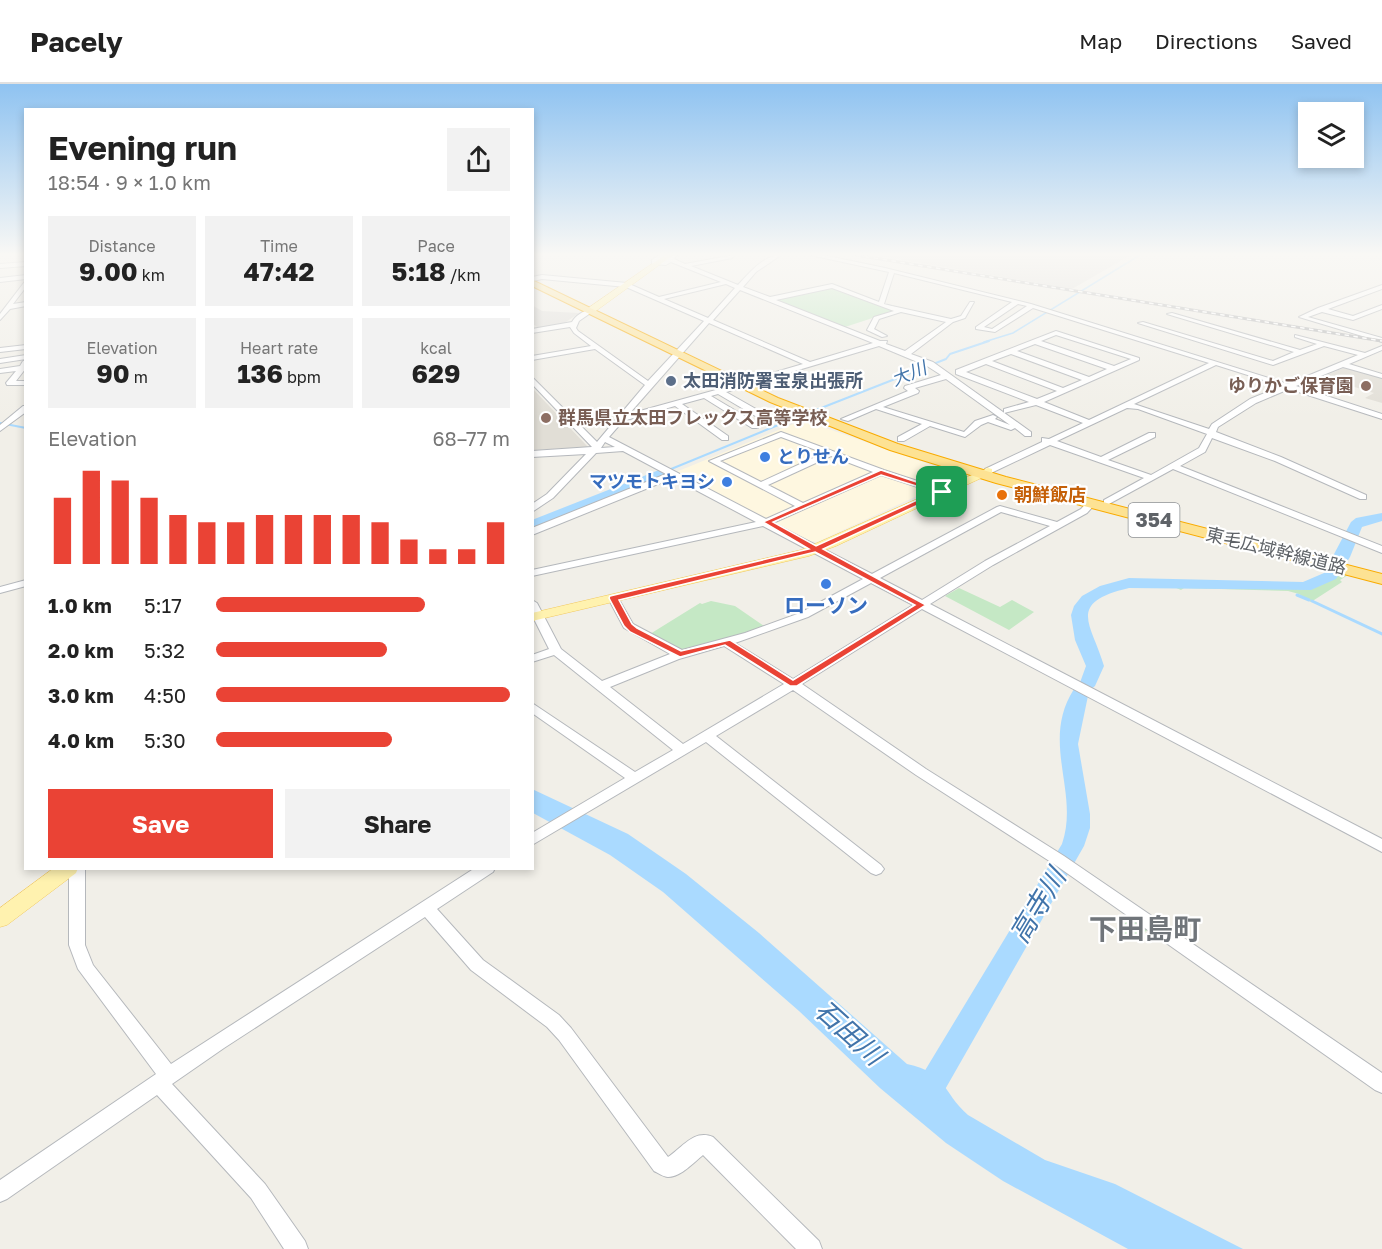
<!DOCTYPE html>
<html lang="en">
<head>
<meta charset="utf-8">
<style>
  :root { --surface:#fff; --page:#f2f2f2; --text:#222; --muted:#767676; --line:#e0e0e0; --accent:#ea4335 }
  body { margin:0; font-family:"Golos Text","Noto Sans JP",sans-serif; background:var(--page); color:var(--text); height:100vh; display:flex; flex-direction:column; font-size:22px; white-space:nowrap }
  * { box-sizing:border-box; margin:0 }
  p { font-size:20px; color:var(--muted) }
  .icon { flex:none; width:33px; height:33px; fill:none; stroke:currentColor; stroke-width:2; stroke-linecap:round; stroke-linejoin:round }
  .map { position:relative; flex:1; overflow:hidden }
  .drawer { position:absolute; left:24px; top:24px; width:510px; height:762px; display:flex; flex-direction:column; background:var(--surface); border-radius:0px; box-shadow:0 3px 9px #0003 }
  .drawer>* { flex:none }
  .controls { position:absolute; left:1298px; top:18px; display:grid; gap:12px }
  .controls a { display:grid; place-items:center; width:66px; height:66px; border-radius:0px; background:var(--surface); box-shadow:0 3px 9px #0003; font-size:30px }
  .pin { position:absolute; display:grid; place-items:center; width:51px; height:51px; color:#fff; margin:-26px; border-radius:12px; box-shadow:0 3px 9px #0006 }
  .round { display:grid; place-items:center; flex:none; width:63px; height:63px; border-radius:0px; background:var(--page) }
  .overview { display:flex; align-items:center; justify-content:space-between; height:102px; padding:0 24px }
  h1 { font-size:33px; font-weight:700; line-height:45px }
  .stats { display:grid; grid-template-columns:repeat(3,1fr); gap:9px; height:102px; padding:6px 24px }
  .stats div { display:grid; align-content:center; border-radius:0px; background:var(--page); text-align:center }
  .stats b { font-size:26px; font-weight:700 }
  .stats small { font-size:16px; font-weight:400 }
  .stats p { font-size:16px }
  .chart { height:168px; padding:12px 24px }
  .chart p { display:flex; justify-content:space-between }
  .chart svg { width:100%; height:108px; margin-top:6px; stroke:var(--accent); stroke-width:6 }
  .primary-button { display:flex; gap:12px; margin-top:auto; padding:12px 24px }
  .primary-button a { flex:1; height:69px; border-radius:0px; background:var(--accent); color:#fff; font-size:24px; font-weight:700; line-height:69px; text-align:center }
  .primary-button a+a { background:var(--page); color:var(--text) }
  ul { padding:0 24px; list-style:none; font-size:20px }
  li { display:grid; grid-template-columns:96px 72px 1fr; align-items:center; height:45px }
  li i { height:15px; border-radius:8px; background:var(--accent) }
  header { display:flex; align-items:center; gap:36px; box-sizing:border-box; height:84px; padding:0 30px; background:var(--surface); border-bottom:2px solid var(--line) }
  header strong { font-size:28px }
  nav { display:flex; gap:33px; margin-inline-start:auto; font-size:21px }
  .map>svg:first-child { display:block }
  .commercial { fill:#fef7e0 }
  .industrial { fill:#e0deda }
  .education { fill:#e1ded6 }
  .green { fill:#c5e8c5 }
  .water { fill:#aadaff }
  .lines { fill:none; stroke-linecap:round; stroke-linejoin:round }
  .stream-far2 { stroke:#aadaff; stroke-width:1.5 }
  .stream-far1 { stroke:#aadaff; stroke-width:2 }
  .stream { stroke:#aadaff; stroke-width:3 }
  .river { fill:#aadaff; fill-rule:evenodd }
  .minor-casing { stroke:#b5b8bc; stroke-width:2 }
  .major-casing { stroke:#f2c960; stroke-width:1 }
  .highway-casing { stroke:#f9ab00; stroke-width:2 }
  .minor { fill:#fff; fill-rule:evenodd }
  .major { fill:#fff2af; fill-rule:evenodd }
  .highway { fill:#fde293; fill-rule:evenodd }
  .rail-casing { stroke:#b6b7b8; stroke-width:3 }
  .rail { stroke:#fff; stroke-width:1.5; stroke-dasharray:4.5; stroke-linecap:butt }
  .route { fill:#ea4335; stroke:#fff; stroke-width:1.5; fill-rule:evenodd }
  .service-dot { fill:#5c6f8a; stroke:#fff; stroke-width:2 }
  .education-dot { fill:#8d6e63; stroke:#fff; stroke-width:2 }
  .shop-dot { fill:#3f7fe0; stroke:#fff; stroke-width:2 }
  .food-dot { fill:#e8710a; stroke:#fff; stroke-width:2 }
  .labels { text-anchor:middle; stroke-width:4.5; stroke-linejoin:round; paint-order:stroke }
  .far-water-label { font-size:18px; font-style:italic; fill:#4174aa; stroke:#fff }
  .far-service-label { font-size:18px; font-weight:bold; fill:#4e5e75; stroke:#fff; text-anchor:start }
  .far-education-label { font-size:18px; font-weight:bold; fill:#785e54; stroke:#fff; text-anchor:end }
  .far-shop-label { font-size:18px; font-weight:bold; fill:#366cbe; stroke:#fff; text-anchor:start }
  .far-food-label { font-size:18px; font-weight:bold; fill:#c56008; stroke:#fff; text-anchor:start }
  .far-street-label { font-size:18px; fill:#5f6368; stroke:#fff }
  .shield { fill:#fff; stroke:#8f9295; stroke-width:1.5 }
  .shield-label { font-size:20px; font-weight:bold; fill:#5f6368 }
  .shop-label { font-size:21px; font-weight:bold; fill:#366cbe; stroke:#fff }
  .near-water-label { font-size:27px; font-style:italic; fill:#4174aa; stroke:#fff }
  .near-quarter-label { font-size:28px; font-weight:bold; fill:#70757a; stroke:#fff }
</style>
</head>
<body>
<header>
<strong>Pacely</strong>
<nav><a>Map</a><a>Directions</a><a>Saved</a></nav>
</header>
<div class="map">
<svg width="1382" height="1165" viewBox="0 0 1382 1165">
  <rect width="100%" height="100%" fill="#f1efe8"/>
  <!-- commercial -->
  <polygon class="commercial" points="803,336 954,389 956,394 817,458 810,457 676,388"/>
  <!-- industrial -->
  <g class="industrial">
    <polygon points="875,171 1131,171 1072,205"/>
    <polygon points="532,221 542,227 579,229 563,240 539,244 533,240"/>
  </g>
  <!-- education -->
  <g class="education">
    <polygon points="1346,283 1382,294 1382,319 1365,314 1374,309 1322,293"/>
    <polygon points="533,305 588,363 533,366"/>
  </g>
  <!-- green -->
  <g class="green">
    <polygon points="829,202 894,227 845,243 774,215"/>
    <path d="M1337,489L1348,491L1340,496L1342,498L1311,518L1299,510L1288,507L1184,504L1181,506L1172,502L1303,505C1315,504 1331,499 1337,489Z"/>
    <polygon points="959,504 1000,523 1012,516 1034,528 1009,546 945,512"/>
    <polygon points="711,517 735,522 767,544 683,567 650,550 700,519 702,520"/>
    <polygon points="1134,833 1150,844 1132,857 1116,845"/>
  </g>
  <!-- water -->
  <path class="water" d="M532,705L628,750L686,790L759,849L907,980C948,989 941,1007 968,1031L1045,1076L1115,1100L1243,1165H1128L1003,1097L946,1059L880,1004L799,927L663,808L610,771L533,729Z"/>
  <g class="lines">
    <!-- stream-far2 -->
    <polyline class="stream-far2" points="984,258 1013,249 1140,171"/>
    <!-- stream-far1 -->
    <g class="stream-far1">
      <polyline points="811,328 946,275 950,270 989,257"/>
      <polyline points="0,339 26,344"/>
      <polyline points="659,390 805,330"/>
    </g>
    <!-- stream -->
    <g class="stream">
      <polyline points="1297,511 1309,516"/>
      <polyline points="1312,517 1382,550"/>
    </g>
    <!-- river -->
    <g class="river">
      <polygon points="659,386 666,390 664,393 532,445 532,436"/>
      <path d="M1382,429V437L1362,443L1350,473L1336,495L1311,506L1129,504C1065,519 1092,540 1104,582L1095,602L1089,607L1078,660L1090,730V744L1084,762L935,1023L925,1027L915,1023L911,1013L915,1003L1062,760C1080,708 1040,658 1074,605L1078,604L1086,582L1075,556L1071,531L1074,522L1082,512L1100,502L1129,494L1303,498L1324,489L1351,438L1356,434Z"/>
    </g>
    <!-- minor casing -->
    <g class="minor-casing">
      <g id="minor">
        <path d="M659,171H666L657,177C666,177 669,171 677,171L674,175L685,180L734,171L732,174L691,182L738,201C749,189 764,171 781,171L756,188L743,203L770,213L832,200L879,218L889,188L810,171H823L885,184L1031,220L1288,300L1358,271L1324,262L1273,281L1138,239L1143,238L1273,277L1294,268L1167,230L1172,229L1300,266L1317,260L1295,253V251L1365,269L1382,262V266L1349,280L1382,290V294L1343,283L1296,302L1382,330V335L1289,305L1256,319L1218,343L1216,348L1281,373L1366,411V415H1360L1275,377L1212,354L1205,368L1180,382L1382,462V469L1173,385L1107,421L1104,420V416L1144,394L1050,361L991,389H985V385L1042,358V354L1049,355L1083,339L1036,321L1004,329V325L1029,318L956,290V286L1056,247L1139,274V276L1044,318L1089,336L1209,279L1033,224L995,248L976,245V243L1012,218L894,189L884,220L892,222L951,235L961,232L970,218H974L965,234L953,238L911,270L933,278L1031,348V352H1025L1015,344L1011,346L988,338L981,341L965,353L930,342L904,357H898V353L922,340L876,325L848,337L841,335L908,307L904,304L905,302L941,291L927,282L879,262L748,301L744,299L745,297L803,280L709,239L629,330L741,299H744V303L726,308L763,329V333H757L718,310L711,312L758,340V344H752L704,314L682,320L728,352V356H722L675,322L623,337L609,353L766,435L795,422L709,377L781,348L884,386L945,406V410L942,411L881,391L773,439L872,490L997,423L1000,422L1057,438L1081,425L1088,417H1094L1096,419L1087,429L993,481L930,520L1382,755V768L922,525L802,600L926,685L1064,772L1382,989V1009L1375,1006L1054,780L916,691L793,606L716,652L881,781L884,785L881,789L876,791L871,789L706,658L532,761V749L625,694L532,629V619L635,688L673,666L554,571L532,578V571L549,565L532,531V516L537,519L561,565L602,597L670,570L624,544L608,514L609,512H617L633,540L682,566L745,549L800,529L863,495L763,442L532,492V486L756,438L673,394L532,451V444L666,390L623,367L596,369L553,414L532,428V420L547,410L586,370L532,373V367L592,363L532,300V293L597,358L645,301L595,265L532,276V272L591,262L574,249L570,243L532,249V245L572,238C575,232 585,225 592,226V228L579,237L576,244L578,247L648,297L704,237L626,203L542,195L533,197L532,193L542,191L627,199L659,213L721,198L671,178L666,181L652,180V176ZM726,200L735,204L708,234L664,215ZM832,204L894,227L874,233L867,246L882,253L887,252L874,245L879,235L901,228L946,238L905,267L886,260L887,257H880L776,216ZM740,206L873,259L810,278L713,236ZM1018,220L1027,222L992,245L984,243ZM1056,251L1131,275L1114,282L1041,257ZM1035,260L1107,285L1089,293L1017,267ZM1011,270L1082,296L1063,304L992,277ZM986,280L1057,307L1037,315L966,288ZM1216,281L1282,302L1250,315L1212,340L1209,345L1134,320ZM946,295L1010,341L995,335L997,333L993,331L975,337L964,348L883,323L918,309L919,307L915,304ZM1127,324L1138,325L1207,350L1199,364L1151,391L1108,376L1155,353V349H1149L1101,373L1057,357ZM781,353L824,369L761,398L720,377ZM605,358L615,363L601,364ZM831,372L873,388L803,419L768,401ZM1001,428L1050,442L985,477L922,516L880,494ZM871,499L913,521L793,595L735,559L808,533ZM724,562L784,600L683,660L610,603L679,575Z"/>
        <polygon points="26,178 26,182 0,184 0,180"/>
        <polygon points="26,191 26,195 0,198 0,194"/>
        <polygon points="26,196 26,203 13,220 26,218 26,222 10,225 0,236 0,230"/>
        <polygon points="1382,201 1382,205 1328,225 1353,232 1382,221 1382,225 1353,236 1322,228 1308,233 1382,254 1382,258 1299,233 1318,224"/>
        <polygon points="26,261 26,265 0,268 0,264"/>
        <polygon points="26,271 26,275 0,279 0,275"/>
        <polygon points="23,277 26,277 26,284 16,297 26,297 26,301 7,301 6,299 16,287 0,289 0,285 20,282"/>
        <polygon points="23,322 26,322 26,328 0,347 0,341"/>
        <polygon points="26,496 26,502 0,509 0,503"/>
        <path d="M69,784H85V861L93,881L171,980L475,784H495L493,788L437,825L483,876L559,931L571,944L668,1073C683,1063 694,1045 713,1053L819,1157L822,1165H796L703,1071C694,1078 681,1093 668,1093C664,1093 658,1089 654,1087L559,956L547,943L471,886L425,833L224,964L172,1000L265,1100L305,1157L308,1165H284L251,1114L157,1011L7,1115L0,1118V1096L156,990L78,885L69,861Z"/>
      </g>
    </g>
    <!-- major casing -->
    <g class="major-casing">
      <g id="major">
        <polygon points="665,171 673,171 593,229 587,229 587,225"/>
        <polygon points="988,384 992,385 992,389 836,462 809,472 532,537 532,529 801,466"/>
        <polygon points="54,784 78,784 76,789 7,841 0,843 0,824"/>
      </g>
    </g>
    <!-- highway casing -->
    <g class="highway-casing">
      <polygon id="highway" points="532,196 778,314 898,360 1006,393 1382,490 1382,500 996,399 890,366 770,318 532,202"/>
    </g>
    <!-- minor -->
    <use href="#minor" class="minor"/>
    <!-- major -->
    <use href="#major" class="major"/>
    <!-- highway -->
    <use href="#highway" class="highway"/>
    <!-- rail casing -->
    <g class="rail-casing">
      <polyline id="rail" points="856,171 1382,257"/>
    </g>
    <!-- rail -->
    <use href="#rail" class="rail"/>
  </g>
  <!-- sky -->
  <linearGradient id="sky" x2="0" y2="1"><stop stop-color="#8fc3f1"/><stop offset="0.51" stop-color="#f9f8f5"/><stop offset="1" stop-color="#f9f8f5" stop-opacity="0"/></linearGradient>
  <rect width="1382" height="334" fill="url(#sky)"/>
  <!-- route -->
  <path class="route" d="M881,386L946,408L823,465L926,521L797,602H790L725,561L680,573L630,548L624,542L609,514L610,512L809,465L763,438ZM881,391L935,408L816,462L773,438ZM815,468L915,521L793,596L730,556L681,567L637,544L632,540L619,516Z"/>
  <!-- markers -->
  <circle class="service-dot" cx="671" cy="297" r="6"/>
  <g class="education-dot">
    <circle cx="1366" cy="302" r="6"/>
    <circle cx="546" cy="334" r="6"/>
  </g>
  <g class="shop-dot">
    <circle cx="765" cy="373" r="6"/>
    <circle cx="727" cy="398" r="6"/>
    <circle cx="826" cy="500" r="6"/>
  </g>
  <circle class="food-dot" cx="1002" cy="411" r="6"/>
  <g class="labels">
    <!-- far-water labels -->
    <g class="far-water-label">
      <text transform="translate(909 290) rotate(-22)" y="6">大川</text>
    </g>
    <!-- far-service labels -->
    <g class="far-service-label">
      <text x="683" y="303">太田消防署宝泉出張所</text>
    </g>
    <!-- far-education labels -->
    <g class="far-education-label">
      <text x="1354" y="308">ゆりかご保育園</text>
      <text x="558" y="340" text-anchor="start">群馬県立太田フレックス高等学校</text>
    </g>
    <!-- far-shop labels -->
    <g class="far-shop-label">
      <text x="777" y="379">とりせん</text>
      <text x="715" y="404" text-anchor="end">マツモトキヨシ</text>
    </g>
    <!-- far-food labels -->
    <g class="far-food-label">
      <text x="1014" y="417">朝鮮飯店</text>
    </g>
    <!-- far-street labels -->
    <g class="far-street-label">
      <text transform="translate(1276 467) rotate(14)" y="6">東毛広域幹線道路</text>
    </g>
    <!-- shield labels -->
    <rect class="shield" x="1128.5" y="419" width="51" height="34" rx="4.5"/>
    <g class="shield-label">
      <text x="1154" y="443">354</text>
    </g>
    <!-- shop labels -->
    <g class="shop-label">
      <text x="826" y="529">ローソン</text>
    </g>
    <!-- near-water labels -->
    <g class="near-water-label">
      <text transform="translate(1038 822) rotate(-59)" y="9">高寺川</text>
      <text transform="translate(849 949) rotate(42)" y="9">石田川</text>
    </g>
    <!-- near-quarter labels -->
    <g class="near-quarter-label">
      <text x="1145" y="855">下田島町</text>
    </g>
  </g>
</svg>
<div class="controls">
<a><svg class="icon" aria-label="layers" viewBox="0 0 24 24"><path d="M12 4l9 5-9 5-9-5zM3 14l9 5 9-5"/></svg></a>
</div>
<div class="pin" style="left:942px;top:408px;background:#1e9e55"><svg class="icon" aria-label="arrive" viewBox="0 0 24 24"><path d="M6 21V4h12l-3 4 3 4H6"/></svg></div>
<section class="drawer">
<div class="overview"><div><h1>Evening run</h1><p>18:54 · 9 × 1.0 km</p></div><a class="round"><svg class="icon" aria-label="share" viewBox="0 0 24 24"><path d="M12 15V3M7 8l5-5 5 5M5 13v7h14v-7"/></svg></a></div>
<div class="stats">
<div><p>Distance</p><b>9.00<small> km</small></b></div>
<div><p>Time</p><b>47:42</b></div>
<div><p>Pace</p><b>5:18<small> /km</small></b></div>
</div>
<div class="stats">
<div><p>Elevation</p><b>90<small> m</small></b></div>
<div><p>Heart rate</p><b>136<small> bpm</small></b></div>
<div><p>kcal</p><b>629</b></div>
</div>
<div class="chart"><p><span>Elevation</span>68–77 m</p>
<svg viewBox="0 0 160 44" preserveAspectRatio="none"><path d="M5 44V17M15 44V6M25 44V10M35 44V17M45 44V24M55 44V27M65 44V27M75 44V24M85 44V24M95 44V24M105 44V24M115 44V27M125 44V34M135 44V38M145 44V38M155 44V27"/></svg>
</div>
<ul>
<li><b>1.0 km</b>5:17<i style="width:71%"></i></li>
<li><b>2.0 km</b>5:32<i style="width:58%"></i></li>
<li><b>3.0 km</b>4:50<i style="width:100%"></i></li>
<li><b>4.0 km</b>5:30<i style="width:60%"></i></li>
</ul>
<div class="primary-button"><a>Save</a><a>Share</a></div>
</section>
</div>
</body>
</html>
